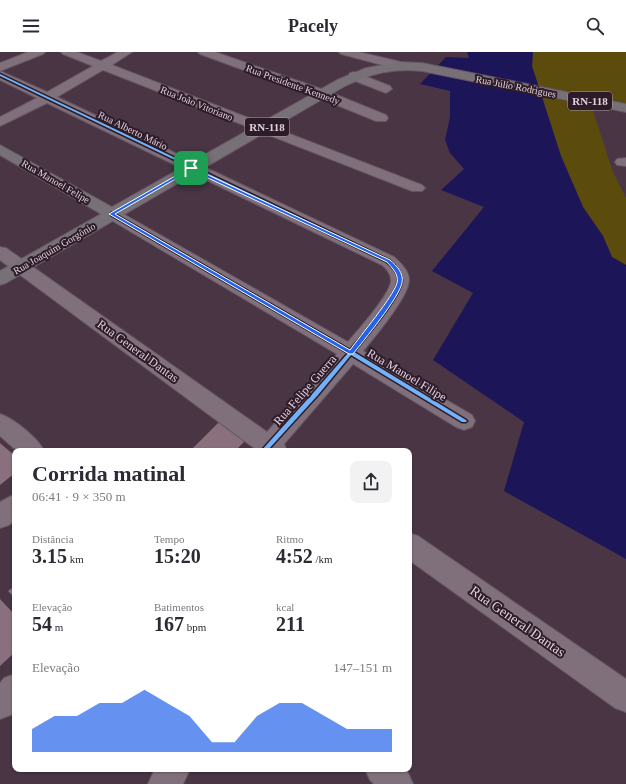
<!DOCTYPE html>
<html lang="pt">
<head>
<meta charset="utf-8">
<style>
  :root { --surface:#fff; --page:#f2f2f3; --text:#2b2b33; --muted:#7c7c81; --accent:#2563eb }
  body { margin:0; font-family:Georgia,serif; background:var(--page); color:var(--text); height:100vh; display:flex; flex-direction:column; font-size:15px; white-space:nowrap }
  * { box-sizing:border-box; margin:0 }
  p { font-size:13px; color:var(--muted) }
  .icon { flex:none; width:22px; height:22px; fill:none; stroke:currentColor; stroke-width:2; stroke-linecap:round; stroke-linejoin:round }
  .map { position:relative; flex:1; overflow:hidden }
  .panel { position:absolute; left:12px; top:396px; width:400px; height:324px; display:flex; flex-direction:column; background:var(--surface); border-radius:8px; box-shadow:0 1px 3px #0004 }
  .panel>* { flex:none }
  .pin { position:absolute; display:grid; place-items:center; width:34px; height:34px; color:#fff; margin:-17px; border-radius:8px; box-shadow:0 2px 6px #0006 }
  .round { display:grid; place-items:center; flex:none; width:42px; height:42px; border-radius:8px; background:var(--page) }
  .headline { display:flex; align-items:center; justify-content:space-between; height:68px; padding:0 20px }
  h1 { font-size:22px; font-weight:800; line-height:30px }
  .figures { display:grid; grid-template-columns:repeat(3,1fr); gap:6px; height:68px; padding:4px 20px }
  .figures div { display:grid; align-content:center }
  .figures b { font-size:20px; font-weight:800 }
  .figures small { font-size:11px; font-weight:400 }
  .figures p { font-size:11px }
  .chart { height:112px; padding:8px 20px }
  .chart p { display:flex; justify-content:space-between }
  .chart svg { width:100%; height:72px; margin-top:4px; fill:var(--accent); opacity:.7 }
  header { display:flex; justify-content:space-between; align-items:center; height:52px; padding:0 20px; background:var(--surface); font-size:18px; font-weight:800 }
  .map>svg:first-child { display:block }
  .green { fill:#5b4b0d }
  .water { fill:#1c1659 }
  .building { fill:#8a707d }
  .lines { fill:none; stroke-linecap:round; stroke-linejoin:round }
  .minor-casing { stroke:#655461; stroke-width:2 }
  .major-casing { stroke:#655461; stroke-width:2 }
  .minor { fill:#80707b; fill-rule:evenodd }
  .major { fill:#777077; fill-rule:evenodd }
  .cycleway-casing { stroke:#2c1c28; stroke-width:3 }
  .cycleway { fill:#73b2f8; fill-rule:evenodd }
  .route { fill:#2563eb; stroke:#fff; fill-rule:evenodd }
  .labels { text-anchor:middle; stroke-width:4; stroke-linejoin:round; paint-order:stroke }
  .far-street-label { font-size:10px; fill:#e4cede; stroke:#2c1c28 }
  .shield { fill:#2c1c28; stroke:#ad99a7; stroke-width:1 }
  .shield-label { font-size:11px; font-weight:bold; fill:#e4cede }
  .street-label { font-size:12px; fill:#e4cede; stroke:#2c1c28 }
  .near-street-label { font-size:14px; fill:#e4cede; stroke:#2c1c28 }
</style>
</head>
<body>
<header><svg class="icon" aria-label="menu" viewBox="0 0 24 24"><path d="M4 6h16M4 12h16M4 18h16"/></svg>Pacely<svg class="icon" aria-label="search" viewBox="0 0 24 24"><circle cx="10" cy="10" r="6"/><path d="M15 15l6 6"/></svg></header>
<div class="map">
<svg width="626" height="732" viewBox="0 0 626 732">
  <rect width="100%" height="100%" fill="#493544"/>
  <!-- green -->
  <polygon class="green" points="533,0 626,0 626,59 591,53 613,120 626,146 626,213 612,205 603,184 583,155 561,104 532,14"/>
  <!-- water -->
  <polygon class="water" points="467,0 533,0 532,14 561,104 583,155 603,184 612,205 626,213 626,507 504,439 524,370 433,308 473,241 432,219 484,155 441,138 464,117 450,101 445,88 450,65 450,39 420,32 446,5 469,6"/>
  <!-- building -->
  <g class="building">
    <polygon points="219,370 246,388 235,399 190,399"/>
    <polygon points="0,391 15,404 15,421 0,433"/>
    <polygon points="15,534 15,546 8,539"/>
    <polygon points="0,547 15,563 15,600 0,614"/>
  </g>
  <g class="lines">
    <!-- minor casing -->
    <g class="minor-casing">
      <g id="minor">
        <polygon points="28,0 45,0 43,2 0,19 0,11"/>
        <path d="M61,0H77L101,9L118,0H132L112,13L422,133L425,136L422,139H412L103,18L57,45L394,205C401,211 409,219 409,228C409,244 374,286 363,299L472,363L475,369L472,375L464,378L456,375L353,312L284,392L287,399H253L254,396L0,208V195L6,196L267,380L337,302L106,165L104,162L106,159L112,157L118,159L348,290C358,278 390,243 391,229C391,222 387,217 382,213L47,51L0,74V65L37,46L0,28V19L47,40L93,14L63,2Z"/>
        <polygon points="198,0 215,0 327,39 386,63 388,66 386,69 376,69 317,45 200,2"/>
        <polygon points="339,0 359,0 401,10 403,13 397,17 341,2"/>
        <polygon points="354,20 390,34 392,37 386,41 350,27 348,24 350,21"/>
        <polygon points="626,106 626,114 617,113 615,110 617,107"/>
        <path d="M0,362C13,366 38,386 44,399H17L0,384Z"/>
        <polygon points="15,442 15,468 9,473 0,476 0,450"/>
        <polygon points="409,481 418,484 626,627 626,660 615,656 409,508"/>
        <polygon points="15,622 15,658 11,663 0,667 0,631 4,626"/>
        <polygon points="155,717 190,717 183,732 148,732"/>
        <polygon points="365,717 405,717 408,721 413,732 374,732 370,728"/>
      </g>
    </g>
    <!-- major casing -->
    <g class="major-casing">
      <path id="major" d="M400,10L422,11L626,52V60L422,19C394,16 371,21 345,34L6,231L0,233V219L101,162L0,103V93L112,155L337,28L366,16Z"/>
    </g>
    <!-- minor -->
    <use href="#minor" class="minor"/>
    <!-- major -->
    <use href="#major" class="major"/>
    <!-- cycleway casing -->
    <g class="cycleway-casing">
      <path id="cycleway" d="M0,22L389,208C395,213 402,220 402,229C401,244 364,287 354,300L466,368L467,369L466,370H462L351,303L318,343L267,399H261L314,340L348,301L111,163V161H113L350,298C360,286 398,243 398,228C398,220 392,215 387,210L0,24Z"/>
    </g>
    <!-- cycleway -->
    <use href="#cycleway" class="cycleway"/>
  </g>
  <!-- route -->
  <path class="route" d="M191,115L390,208C397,214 404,221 402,231C399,246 364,288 353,302H349L109,162ZM191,118L387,210C392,216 399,222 397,231C393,245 360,284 350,298L115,162Z"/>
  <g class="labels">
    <!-- far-street labels -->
    <g class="far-street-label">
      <text transform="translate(293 32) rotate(20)" y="4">Rua Presidente Kennedy</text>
      <text transform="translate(516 34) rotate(11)" y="4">Rua Júlio Rodrigues</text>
      <text transform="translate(197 51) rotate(22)" y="4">Rua João Vitoriano</text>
      <text transform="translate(133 78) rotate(26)" y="4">Rua Alberto Mário</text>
      <text transform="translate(56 129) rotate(30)" y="4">Rua Manoel Felipe</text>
      <text transform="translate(54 196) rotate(-30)" y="4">Rua Joaquim Gorgônio</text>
    </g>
    <!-- shield labels -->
    <g class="shield">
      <rect x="568" y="40" width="44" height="18" rx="3"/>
      <rect x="245" y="66" width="44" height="18" rx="3"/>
    </g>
    <g class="shield-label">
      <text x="590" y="53">RN-118</text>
      <text x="267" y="79">RN-118</text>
    </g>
    <!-- street labels -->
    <g class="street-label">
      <text transform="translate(138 299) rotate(36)" y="4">Rua General Dantas</text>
      <text transform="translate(407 323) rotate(31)" y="4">Rua Manoel Filipe</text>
      <text transform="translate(305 338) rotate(-49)" y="4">Rua Felipe Guerra</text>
    </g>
    <!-- near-street labels -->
    <g class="near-street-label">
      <text transform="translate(518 569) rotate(35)" y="5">Rua General Dantas</text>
    </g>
  </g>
</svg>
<div class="pin" style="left:191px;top:116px;background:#1e9e55"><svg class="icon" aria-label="arrive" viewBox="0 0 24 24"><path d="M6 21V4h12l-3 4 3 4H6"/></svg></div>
<section class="panel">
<div class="headline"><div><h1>Corrida matinal</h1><p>06:41 · 9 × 350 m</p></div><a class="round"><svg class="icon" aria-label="share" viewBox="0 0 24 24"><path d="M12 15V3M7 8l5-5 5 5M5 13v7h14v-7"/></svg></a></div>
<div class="figures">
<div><p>Distância</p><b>3.15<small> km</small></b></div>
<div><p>Tempo</p><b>15:20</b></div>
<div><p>Ritmo</p><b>4:52<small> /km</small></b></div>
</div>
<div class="figures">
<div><p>Elevação</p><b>54<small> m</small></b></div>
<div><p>Batimentos</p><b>167<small> bpm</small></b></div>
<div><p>kcal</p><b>211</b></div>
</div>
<div class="chart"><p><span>Elevação</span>147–151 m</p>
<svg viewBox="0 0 160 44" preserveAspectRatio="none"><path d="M0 44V30L10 22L20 22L30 14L40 14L50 6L60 14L70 22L80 38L90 38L100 22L110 14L120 14L130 22L140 30L150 30L160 30V44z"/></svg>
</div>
</section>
</div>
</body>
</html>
